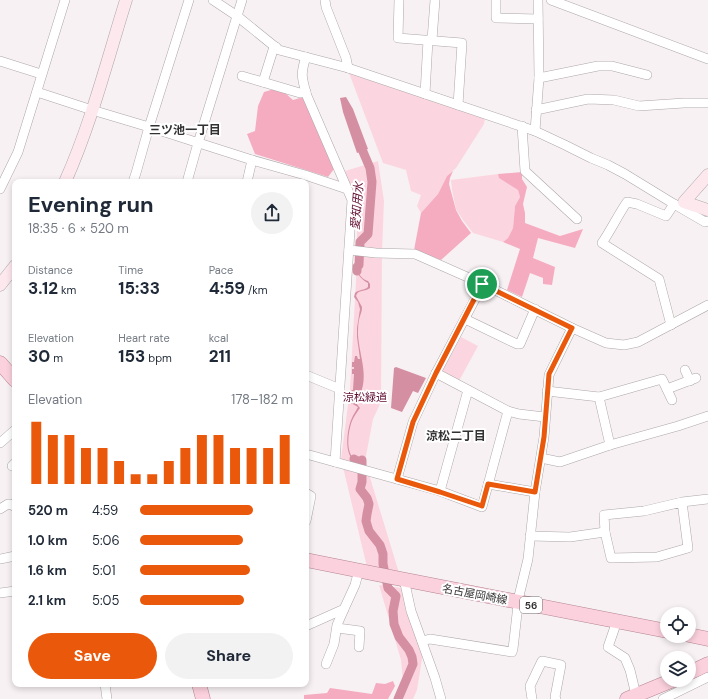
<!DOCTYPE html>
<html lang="en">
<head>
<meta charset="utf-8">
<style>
  :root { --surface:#fff; --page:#f2f2f3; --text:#1f2937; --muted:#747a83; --accent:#ea580c }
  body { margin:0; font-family:"DM Sans","Noto Sans JP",sans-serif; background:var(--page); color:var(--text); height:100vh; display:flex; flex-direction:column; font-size:15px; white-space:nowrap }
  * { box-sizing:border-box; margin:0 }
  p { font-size:13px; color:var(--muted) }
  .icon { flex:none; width:22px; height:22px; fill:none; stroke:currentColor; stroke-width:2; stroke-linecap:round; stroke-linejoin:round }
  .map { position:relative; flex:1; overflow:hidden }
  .side { position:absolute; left:12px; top:179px; width:297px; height:508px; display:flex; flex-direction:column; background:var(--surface); border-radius:8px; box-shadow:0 2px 6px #0003 }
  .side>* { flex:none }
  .controls { position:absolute; left:660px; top:607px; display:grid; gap:8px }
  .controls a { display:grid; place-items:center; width:36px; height:36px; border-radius:50%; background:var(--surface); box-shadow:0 2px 6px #0003; font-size:20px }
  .pin { position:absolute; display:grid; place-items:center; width:34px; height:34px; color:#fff; margin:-17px; border:2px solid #fff; border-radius:50%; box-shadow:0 1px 4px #0007 }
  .round { display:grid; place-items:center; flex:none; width:42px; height:42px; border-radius:21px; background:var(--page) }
  .head { display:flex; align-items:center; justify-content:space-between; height:68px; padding:0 16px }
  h1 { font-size:22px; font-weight:700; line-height:30px }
  .stats { display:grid; grid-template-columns:repeat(3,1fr); gap:6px; height:68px; padding:4px 16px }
  .stats div { display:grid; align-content:center }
  .stats b { font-size:17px; font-weight:700 }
  .stats small { font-size:11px; font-weight:400 }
  .stats p { font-size:11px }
  .chart { height:112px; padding:8px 16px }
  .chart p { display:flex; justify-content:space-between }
  .chart svg { width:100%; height:72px; margin-top:4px; stroke:var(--accent); stroke-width:6 }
  .primary-button { display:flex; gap:8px; margin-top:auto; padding:8px 16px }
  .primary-button a { flex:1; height:46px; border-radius:24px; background:var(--accent); color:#fff; font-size:16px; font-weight:700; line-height:46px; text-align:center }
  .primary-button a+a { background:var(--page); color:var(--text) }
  ul { padding:0 16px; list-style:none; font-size:13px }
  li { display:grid; grid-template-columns:64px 48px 1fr; align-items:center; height:30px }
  li i { height:10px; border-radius:5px; background:var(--accent) }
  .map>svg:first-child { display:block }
  .green { fill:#fbd6e0 }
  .forest { fill:#f5acc1 }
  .water { fill:#d58fa3 }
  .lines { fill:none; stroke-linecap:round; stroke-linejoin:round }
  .canal { stroke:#d58fa3; stroke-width:9 }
  .street-casing { stroke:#ada7a8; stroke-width:10 }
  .secondary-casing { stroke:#ada7a8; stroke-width:13 }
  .primary-casing { stroke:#b38592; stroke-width:15 }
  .street { stroke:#fff; stroke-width:9 }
  .secondary { stroke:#fde8ee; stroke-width:12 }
  .primary { stroke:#fbd1dd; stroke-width:14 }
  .route-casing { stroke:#fff; stroke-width:8 }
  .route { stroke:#ea580c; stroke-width:5 }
  .labels { text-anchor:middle; stroke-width:4; stroke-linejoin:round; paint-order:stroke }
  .shield { fill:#fff; stroke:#706f6f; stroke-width:1 }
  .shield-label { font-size:10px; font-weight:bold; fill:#333131 }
  .park-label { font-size:11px; fill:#600c31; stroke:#fff }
  .street-label { font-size:11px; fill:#333131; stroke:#fff }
  .neighbourhood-label { font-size:12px; font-weight:bold; fill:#333131; stroke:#fff }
  .water-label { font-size:12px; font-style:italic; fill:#661335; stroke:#fff }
</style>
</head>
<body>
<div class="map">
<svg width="708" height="699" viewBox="0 0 708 699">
  <rect width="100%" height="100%" fill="#f8f1f3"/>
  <!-- green -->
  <g class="green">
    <polygon points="349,73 354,73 485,118 484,124 456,168 447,176 438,194 421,213 417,206 421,195 411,191 406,170 383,163"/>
    <polygon points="378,161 384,201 382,252 381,402 373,419 365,461 399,573 367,567 341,459 350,389 357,262 357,203 345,171"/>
    <polygon points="498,174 500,178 518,190 520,197 515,206 513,228 508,238 503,242 473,233 463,220 456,209 452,190 451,180"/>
    <polygon points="461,337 478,346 459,381 445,374 443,370"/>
    <polygon points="379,585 402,588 423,653 417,690 413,699 395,699 403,682 401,660"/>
  </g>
  <!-- forest -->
  <g class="forest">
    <polygon points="274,89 284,92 293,100 303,97 334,169 328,177 255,154 247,134 255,131 258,106 264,92"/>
    <polygon points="453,171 450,178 449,184 456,210 462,221 471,233 441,260 414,250 421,213 438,194 447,176"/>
    <polygon points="522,172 522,179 527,187 523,204 525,213 525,223 560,236 583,229 575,248 538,238 533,258 555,267 552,285 543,284 543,278 530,273 522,297 507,290 520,249 503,242 508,238 513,228 515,206 520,197 518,190 499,178 498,174"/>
    <polygon points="393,681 395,686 388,699 304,699 304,695 327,693 330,688 372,694 376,683 385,684"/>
  </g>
  <!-- water -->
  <g class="water">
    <polygon points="346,97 353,109 368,149 357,153 343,112 340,98"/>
    <path d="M359,261L361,262L363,266L362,268L357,269C359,275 362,279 368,281L370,284V288C365,292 358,289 356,296L362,307C362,311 361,313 360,316C358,322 358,329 358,335C360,361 371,378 356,403L360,408C357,412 354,416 352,421C348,431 344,459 359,460L360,457L361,456L364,457L365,459L364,461C342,467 346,430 352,418C353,415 356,411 358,407L351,403V396H350V390H353L354,374H352V369H354V367H352V362H354L355,356H357L358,359H360L357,337V328L360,309L358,302L354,297L355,293C359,289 364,291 368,287V283C360,279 356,273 356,264Z"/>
    <polygon points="396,367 426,378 418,393 413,391 402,412 391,408 394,368"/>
  </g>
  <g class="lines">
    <!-- canal -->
    <g class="canal">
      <polyline points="357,271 357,267 359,265 360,242 368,234 372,182 370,168 358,140"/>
      <path d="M354,459C357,461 360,462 362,460V482L360,489L367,498L369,504L367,514L366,521L369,531L380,545L383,554V564L388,588L396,596L393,611L394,624L399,637L409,650L412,657L413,664L398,699"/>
    </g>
    <!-- street casing -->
    <g class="street-casing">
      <g id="street">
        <polyline points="213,0 237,16 279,50 348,68 535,131 565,145 591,158 608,165 625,174 674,204 705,222 708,221"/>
        <polyline points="325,0 326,7 346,58 348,68"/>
        <polyline points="399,0 398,38 462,43 458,105"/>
        <polyline points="496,0 496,18 538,19"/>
        <polyline points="551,0 708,59"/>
        <polyline points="432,40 435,0"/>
        <path d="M306,57C300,74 302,79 307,96L352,200L335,462"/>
        <polyline points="0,61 41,74"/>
        <polyline points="242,76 300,93 306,92"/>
        <polyline points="539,78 598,66 612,66 647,75"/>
        <polyline points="263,82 273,50 276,47"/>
        <polyline points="37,92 92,110 149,127 252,160 305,175 347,189"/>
        <polyline points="425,94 428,40"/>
        <polyline points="536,110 588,99 614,100 639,106 684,103 708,103"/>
        <polyline points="522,126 525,171 577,219"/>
        <polyline points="535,131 539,78 538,0"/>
        <polyline points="133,182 136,173 149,127 189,0"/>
        <polyline points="187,182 198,143 242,0"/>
        <polyline points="247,182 252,160"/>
        <polyline points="0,189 18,152 65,0"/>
        <polyline points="349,250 376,253 415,254 483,284 572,328 606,343 624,345 638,342 708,305"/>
        <polyline points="465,319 517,344 520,344 535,309"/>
        <path d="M671,325L659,279L602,243C611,230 618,215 627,202L637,204L666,216L674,204"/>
        <polyline points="685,370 690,381"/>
        <polyline points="436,373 508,411 519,414 545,417"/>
        <polyline points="306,375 340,389"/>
        <polyline points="667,389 696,378"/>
        <polyline points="547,391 599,397 662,379 672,400"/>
        <polyline points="599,397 610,445"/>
        <polyline points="0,443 15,430"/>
        <polyline points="306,454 440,491 482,507 508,411"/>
        <polyline points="541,458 560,462 610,445 678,426 708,416"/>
        <polyline points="12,466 15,463"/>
        <polyline points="397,479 413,422 436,373 483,284"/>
        <polyline points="488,484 535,492"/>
        <polyline points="440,491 468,390"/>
        <polyline points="306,493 311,496 306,521"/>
        <polyline points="682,502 688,548 657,557 611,558 605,532 604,515 644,511 682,502 708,499"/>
        <polyline points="0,509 8,504 10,504 15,507"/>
        <polyline points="530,536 570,537 605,532"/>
        <polyline points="0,559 15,556"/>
        <polyline points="404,579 411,611 435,678 441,699"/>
        <polyline points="0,593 15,591"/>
        <polyline points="617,621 608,647 625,658 630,670 636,695"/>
        <polyline points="306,626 344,609 355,585 359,570"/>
        <polyline points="337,628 360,631 359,647"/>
        <polyline points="422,641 430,639 512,652 513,649 519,596 528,559 535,492 544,437 549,375 572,328"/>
        <polyline points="326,664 334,644 337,625 344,609"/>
        <polyline points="105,684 107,699"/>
        <polyline points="532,699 530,686 542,661 561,665 555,697 556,699"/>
        <polyline points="663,699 708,677"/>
      </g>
    </g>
    <!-- secondary casing -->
    <g class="secondary-casing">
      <g id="secondary">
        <polyline points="708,175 684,202 708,210"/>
        <path d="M65,182C91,124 107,61 126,0"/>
        <polyline points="0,285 15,266"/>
      </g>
    </g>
    <!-- primary casing -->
    <g class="primary-casing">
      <g id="primary">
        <polyline points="0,363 15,380"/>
        <polyline points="306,560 396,578 667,631"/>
        <polyline points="689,635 708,639"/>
        <polyline points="689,673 708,664"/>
        <polyline points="199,684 203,699"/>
        <polyline points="627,699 673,680"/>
      </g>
    </g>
    <!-- street -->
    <use href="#street" class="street"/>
    <!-- secondary -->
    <use href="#secondary" class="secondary"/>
    <!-- primary -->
    <use href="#primary" class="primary"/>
  </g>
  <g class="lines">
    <!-- route casing -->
    <g class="route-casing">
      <polygon id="route" points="482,284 572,328 549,374 544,437 535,492 488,484 482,506 440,492 397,479 413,422 436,373"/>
    </g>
    <!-- route -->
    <use href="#route" class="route"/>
  </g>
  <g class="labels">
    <!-- shield labels -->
    <rect class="shield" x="520" y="597" width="22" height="16" rx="3"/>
    <g class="shield-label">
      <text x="531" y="609">56</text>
    </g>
    <!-- park labels -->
    <g class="park-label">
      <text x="365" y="401">涼松緑道</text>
    </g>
    <!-- street labels -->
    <g class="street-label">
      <text transform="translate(475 594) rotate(11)" y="4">名古屋岡崎線</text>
    </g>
    <!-- neighbourhood labels -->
    <g class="neighbourhood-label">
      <text x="185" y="134">三ツ池一丁目</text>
      <text x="456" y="440">涼松二丁目</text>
    </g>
    <!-- water labels -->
    <g class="water-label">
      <text transform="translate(357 206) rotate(-85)" y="4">愛知用水</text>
    </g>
  </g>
</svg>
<div class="controls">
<a><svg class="icon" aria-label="locate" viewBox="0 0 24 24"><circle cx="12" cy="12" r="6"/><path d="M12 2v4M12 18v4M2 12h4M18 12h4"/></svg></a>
<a><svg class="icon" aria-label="layers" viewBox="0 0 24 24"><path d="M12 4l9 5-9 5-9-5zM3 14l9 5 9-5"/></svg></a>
</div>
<div class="pin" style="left:482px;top:284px;background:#1e9e55"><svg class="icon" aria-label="arrive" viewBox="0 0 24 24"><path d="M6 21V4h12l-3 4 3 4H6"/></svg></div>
<section class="side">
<div class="head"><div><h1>Evening run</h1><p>18:35 · 6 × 520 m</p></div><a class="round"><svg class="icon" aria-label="share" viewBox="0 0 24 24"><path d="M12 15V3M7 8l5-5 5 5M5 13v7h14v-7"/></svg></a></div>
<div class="stats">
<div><p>Distance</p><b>3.12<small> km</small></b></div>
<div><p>Time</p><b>15:33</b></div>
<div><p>Pace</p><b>4:59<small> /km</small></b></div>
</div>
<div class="stats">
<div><p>Elevation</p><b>30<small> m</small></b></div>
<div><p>Heart rate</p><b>153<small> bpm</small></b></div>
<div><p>kcal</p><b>211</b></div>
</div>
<div class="chart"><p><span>Elevation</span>178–182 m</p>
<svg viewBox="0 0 160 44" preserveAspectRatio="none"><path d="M5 44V6M15 44V14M25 44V14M35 44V22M45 44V22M55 44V30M65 44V38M75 44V38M85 44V30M95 44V22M105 44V14M115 44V14M125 44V22M135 44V22M145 44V22M155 44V14"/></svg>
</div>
<ul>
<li><b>520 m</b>4:59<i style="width:74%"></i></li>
<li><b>1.0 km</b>5:06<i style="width:67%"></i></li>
<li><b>1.6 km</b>5:01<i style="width:72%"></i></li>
<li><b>2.1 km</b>5:05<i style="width:68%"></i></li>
</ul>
<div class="primary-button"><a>Save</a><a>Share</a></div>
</section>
</div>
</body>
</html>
